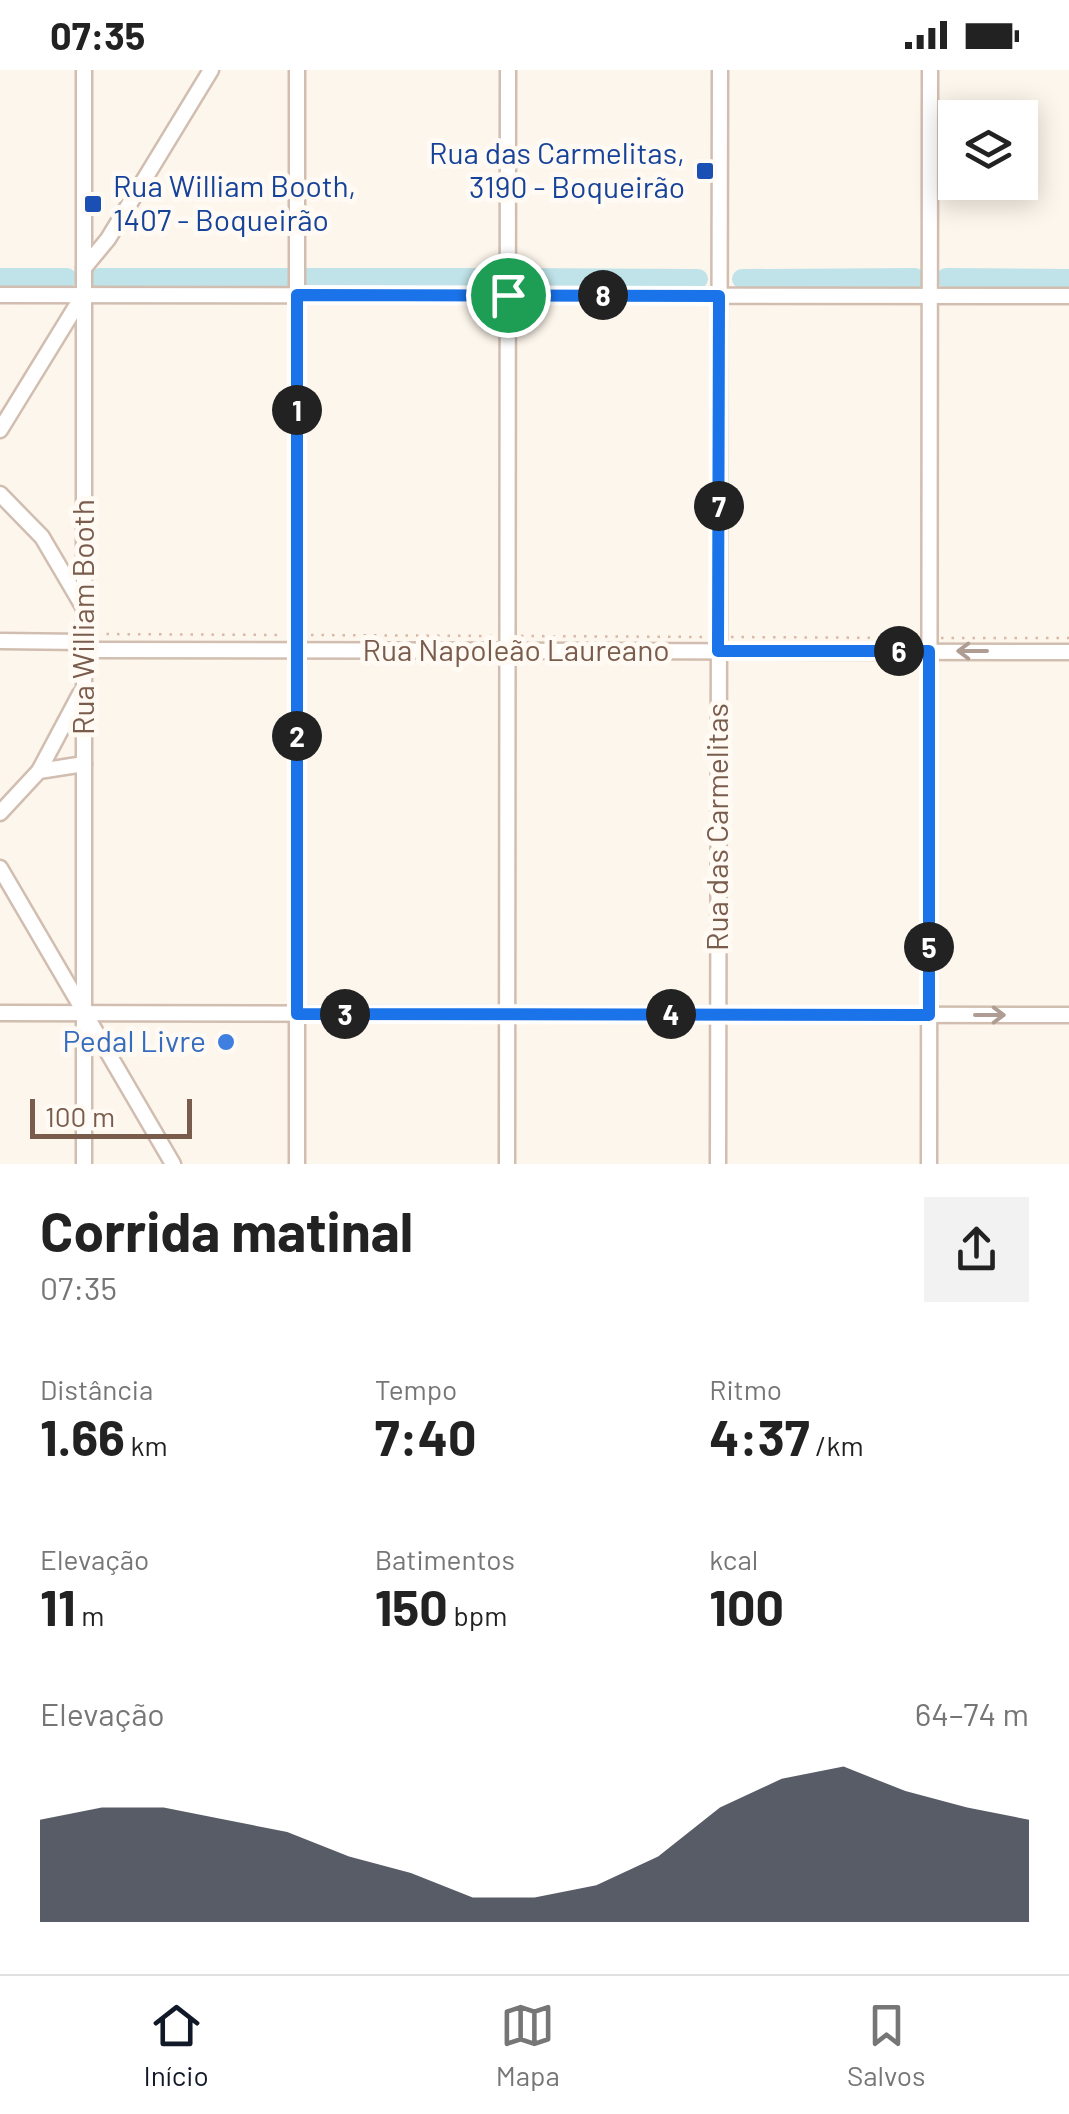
<!DOCTYPE html>
<html lang="pt">
<head>
<meta charset="utf-8">
<style>
  :root { --surface:#fff; --page:#f2f2f2; --text:#222; --muted:#767676; --line:#e0e0e0; --accent:#111827 }
  body { margin:0; font-family:Barlow,sans-serif; background:var(--page); color:var(--text); height:100vh; display:flex; flex-direction:column; font-size:38px; white-space:nowrap }
  * { box-sizing:border-box; margin:0 }
  p { font-size:32px; color:var(--muted) }
  .icon { flex:none; width:55px; height:55px; fill:none; stroke:currentColor; stroke-width:2; stroke-linecap:round; stroke-linejoin:round }
  .map { position:relative; height:1094px; overflow:hidden }
  .details { display:flex; flex-direction:column; background:var(--surface); flex:1 }
  .details>* { flex:none }
  .buttons { position:absolute; left:938px; top:30px; display:grid; gap:20px }
  .buttons a { display:grid; place-items:center; width:100px; height:100px; border-radius:0px; background:var(--surface); box-shadow:0 5px 25px #0003; font-size:50px }
  .scale { position:absolute; left:30px; bottom:25px; width:162px; box-sizing:border-box; padding-left:10px; border:5px solid #7a5c4d; border-top:0; font-size:28px; line-height:35px; white-space:nowrap; color:#7a5c4d; -webkit-text-stroke:8px #fffaf3; paint-order:stroke }
  .pin { position:absolute; display:grid; place-items:center; width:85px; height:85px; color:#fff; margin:-42px; border:5px solid #fff; border-radius:50%; box-shadow:0 2px 10px #0007 }
  .km { position:absolute; width:50px; height:50px; margin:-25px; border-radius:50%; background:#222; color:#fff; font-size:28px; line-height:50px; text-align:center }
  .round { display:grid; place-items:center; flex:none; width:105px; height:105px; border-radius:0px; background:var(--page) }
  .headline { display:flex; align-items:center; justify-content:space-between; height:170px; padding:0 40px }
  h1 { font-size:55px; font-weight:700; line-height:75px }
  .metrics { display:grid; grid-template-columns:repeat(3,1fr); gap:15px; height:170px; padding:10px 40px }
  .metrics div { display:grid; align-content:center }
  .metrics b { font-size:50px; font-weight:700 }
  .metrics small { font-size:28px; font-weight:400 }
  .metrics p { font-size:28px }
  .chart { height:280px; padding:20px 40px }
  .chart p { display:flex; justify-content:space-between }
  .chart svg { width:100%; height:180px; margin-top:10px; fill:var(--accent); opacity:.7 }
  .status { display:flex; justify-content:space-between; align-items:center; height:70px; padding:0 50px; background:var(--surface); direction:ltr }
  .status svg { height:28px; fill:currentColor }
  .tabs { display:flex; justify-content:space-around; align-items:center; height:140px; border-top:2px solid var(--line); background:var(--surface); font-size:28px; color:var(--muted) }
  .tabs a { display:grid; justify-items:center; gap:5px }
  .tabs .active { color:var(--accent) }
  .map>svg:first-child { display:block }
  .lines { fill:none; stroke-linecap:round; stroke-linejoin:round }
  .river { stroke:#bfe3e8; stroke-width:20 }
  .minor-casing { stroke:#d1beb0; stroke-width:19 }
  .path { stroke:#d9b8a5; stroke-width:2.5; stroke-dasharray:2.5 8; stroke-linecap:butt }
  .minor { stroke:#fff; stroke-width:14 }
  .oneway { stroke:#af9d94 }
  .route-casing { stroke:#fff; stroke-width:20 }
  .route { stroke:#1a73e8; stroke-width:12 }
  .transit-dot { fill:#1a4fb4; stroke:#fffaf3; stroke-width:4 }
  .shop-dot { fill:#3f7fe0; stroke:#fffaf3; stroke-width:4 }
  .labels { text-anchor:middle; stroke-width:10; stroke-linejoin:round; paint-order:stroke }
  .transit-label { font-size:30px; fill:#164399; stroke:#fffaf3; text-anchor:end }
  .street-label { font-size:30px; fill:#7a5c4d; stroke:#fffaf3 }
  .shop-label { font-size:30px; fill:#366cbe; stroke:#fffaf3; text-anchor:end }
</style>
</head>
<body>
<div class="status"><b>07:35</b><svg viewBox="0 0 49 12"><path d="M0 12V9h3v3zM5 12V6h3v6zM10 12V3h3v9zM15 12V0h3v12zM26 1h20v11H26zM47 4h2v5h-2z"/></svg></div>
<div class="map">
<svg width="1069" height="1094" viewBox="0 0 1069 1094">
  <rect width="100%" height="100%" fill="#fdf6ec"/>
  <g class="lines">
    <!-- river -->
    <g class="river">
      <polyline points="0,208 67,208"/>
      <polyline points="99,208 498,208"/>
      <polyline points="515,208 698,209"/>
      <polyline points="946,208 1069,209"/>
      <polyline points="742,209 915,208"/>
    </g>
    <!-- minor casing -->
    <g class="minor-casing">
      <g id="minor">
        <polyline points="84,0 84,1094"/>
        <polyline points="84,198 108,169 211,0"/>
        <polyline points="0,225 1069,226"/>
        <polyline points="0,360 83,225"/>
        <polyline points="0,424 42,467 82,535"/>
        <polyline points="0,571 84,572"/>
        <polyline points="84,580 1069,582"/>
        <polyline points="39,701 84,694"/>
        <polyline points="0,743 39,701 80,624"/>
        <polyline points="0,798 173,1094"/>
        <polyline points="0,943 1069,945"/>
        <polyline points="297,1094 297,0"/>
        <polyline points="507,1094 508,0"/>
        <polyline points="718,1094 720,0"/>
        <polyline points="929,1094 930,0"/>
      </g>
    </g>
    <!-- path -->
    <g class="path">
      <polyline points="96,564 283,565"/>
      <polyline points="311,565 498,566"/>
      <polyline points="521,566 708,567"/>
      <polyline points="731,567 918,568"/>
      <polyline points="941,568 1069,568"/>
    </g>
    <!-- minor -->
    <use href="#minor" class="minor"/>
  </g>
  <!-- one-way arrows -->
  <defs><path id="oneway-shaft" d="M-6 0H5M1.5-3L5.5 0L1.5 3" fill="none" stroke-width="1.6" stroke-linecap="round" stroke-linejoin="round" transform="scale(2.5)"/></defs>
  <g class="oneway">
    <use href="#oneway-shaft" transform="translate(972 581) rotate(-180)"/>
    <use href="#oneway-shaft" transform="translate(990 945)"/>
  </g>
  <g class="lines">
    <!-- route casing -->
    <g class="route-casing">
      <polygon id="route" points="297,225 719,226 718,581 929,581 929,945 297,944"/>
    </g>
    <!-- route -->
    <use href="#route" class="route"/>
  </g>
  <!-- markers -->
  <g class="transit-dot">
    <rect x="695" y="91" width="20" height="20" rx="5"/>
    <rect x="83" y="124" width="20" height="20" rx="5"/>
  </g>
  <circle class="shop-dot" cx="226" cy="972" r="10"/>
  <g class="labels">
    <!-- transit labels -->
    <g class="transit-label">
      <text x="685" y="94">Rua das Carmelitas,<tspan x="685" dy="34">3190 - Boqueirão</tspan></text>
      <text x="113" y="127" text-anchor="start">Rua William Booth,<tspan x="113" dy="34">1407 - Boqueirão</tspan></text>
    </g>
    <!-- street labels -->
    <g class="street-label">
      <text transform="translate(84 547) rotate(-90)" y="10">Rua William Booth</text>
      <text x="516" y="591">Rua Napoleão Laureano</text>
      <text transform="translate(718 757) rotate(-90)" y="10">Rua das Carmelitas</text>
    </g>
    <!-- shop labels -->
    <g class="shop-label">
      <text x="206" y="982">Pedal Livre</text>
    </g>
  </g>
</svg>
<div class="buttons">
<a><svg class="icon" aria-label="layers" viewBox="0 0 24 24"><path d="M12 4l9 5-9 5-9-5zM3 14l9 5 9-5"/></svg></a>
</div>
<div class="scale">100 m</div>
<div class="pin" style="left:508px;top:225px;background:#1e9e55"><svg class="icon" aria-label="arrive" viewBox="0 0 24 24"><path d="M6 21V4h12l-3 4 3 4H6"/></svg></div>
<b class="km" style="left:297px;top:340px">1</b>
<b class="km" style="left:297px;top:666px">2</b>
<b class="km" style="left:345px;top:944px">3</b>
<b class="km" style="left:671px;top:944px">4</b>
<b class="km" style="left:929px;top:877px">5</b>
<b class="km" style="left:899px;top:581px">6</b>
<b class="km" style="left:719px;top:436px">7</b>
<b class="km" style="left:603px;top:225px">8</b>
</div>
<section class="details">
<div class="headline"><div><h1>Corrida matinal</h1><p>07:35</p></div><a class="round"><svg class="icon" aria-label="share" viewBox="0 0 24 24"><path d="M12 15V3M7 8l5-5 5 5M5 13v7h14v-7"/></svg></a></div>
<div class="metrics">
<div><p>Distância</p><b>1.66<small> km</small></b></div>
<div><p>Tempo</p><b>7:40</b></div>
<div><p>Ritmo</p><b>4:37<small> /km</small></b></div>
</div>
<div class="metrics">
<div><p>Elevação</p><b>11<small> m</small></b></div>
<div><p>Batimentos</p><b>150<small> bpm</small></b></div>
<div><p>kcal</p><b>100</b></div>
</div>
<div class="chart"><p><span>Elevação</span>64–74 m</p>
<svg viewBox="0 0 160 44" preserveAspectRatio="none"><path d="M0 44V19L10 16L20 16L30 19L40 22L50 28L60 32L70 38L80 38L90 35L100 28L110 16L120 9L130 6L140 12L150 16L160 19V44z"/></svg>
</div>
</section>
<nav class="tabs">
<a class="active"><svg class="icon" aria-label="home" viewBox="0 0 24 24"><path d="M3 11l9-7 9 7M6 9v11h12V9"/></svg>Início</a>
<a><svg class="icon" aria-label="map" viewBox="0 0 24 24"><path d="M3 6l6-2 6 2 6-2v14l-6 2-6-2-6 2zM9 4v14M15 6v14"/></svg>Mapa</a>
<a><svg class="icon" aria-label="saved" viewBox="0 0 24 24"><path d="M7 4h10v16l-5-4-5 4z"/></svg>Salvos</a>
</nav>
</body>
</html>
